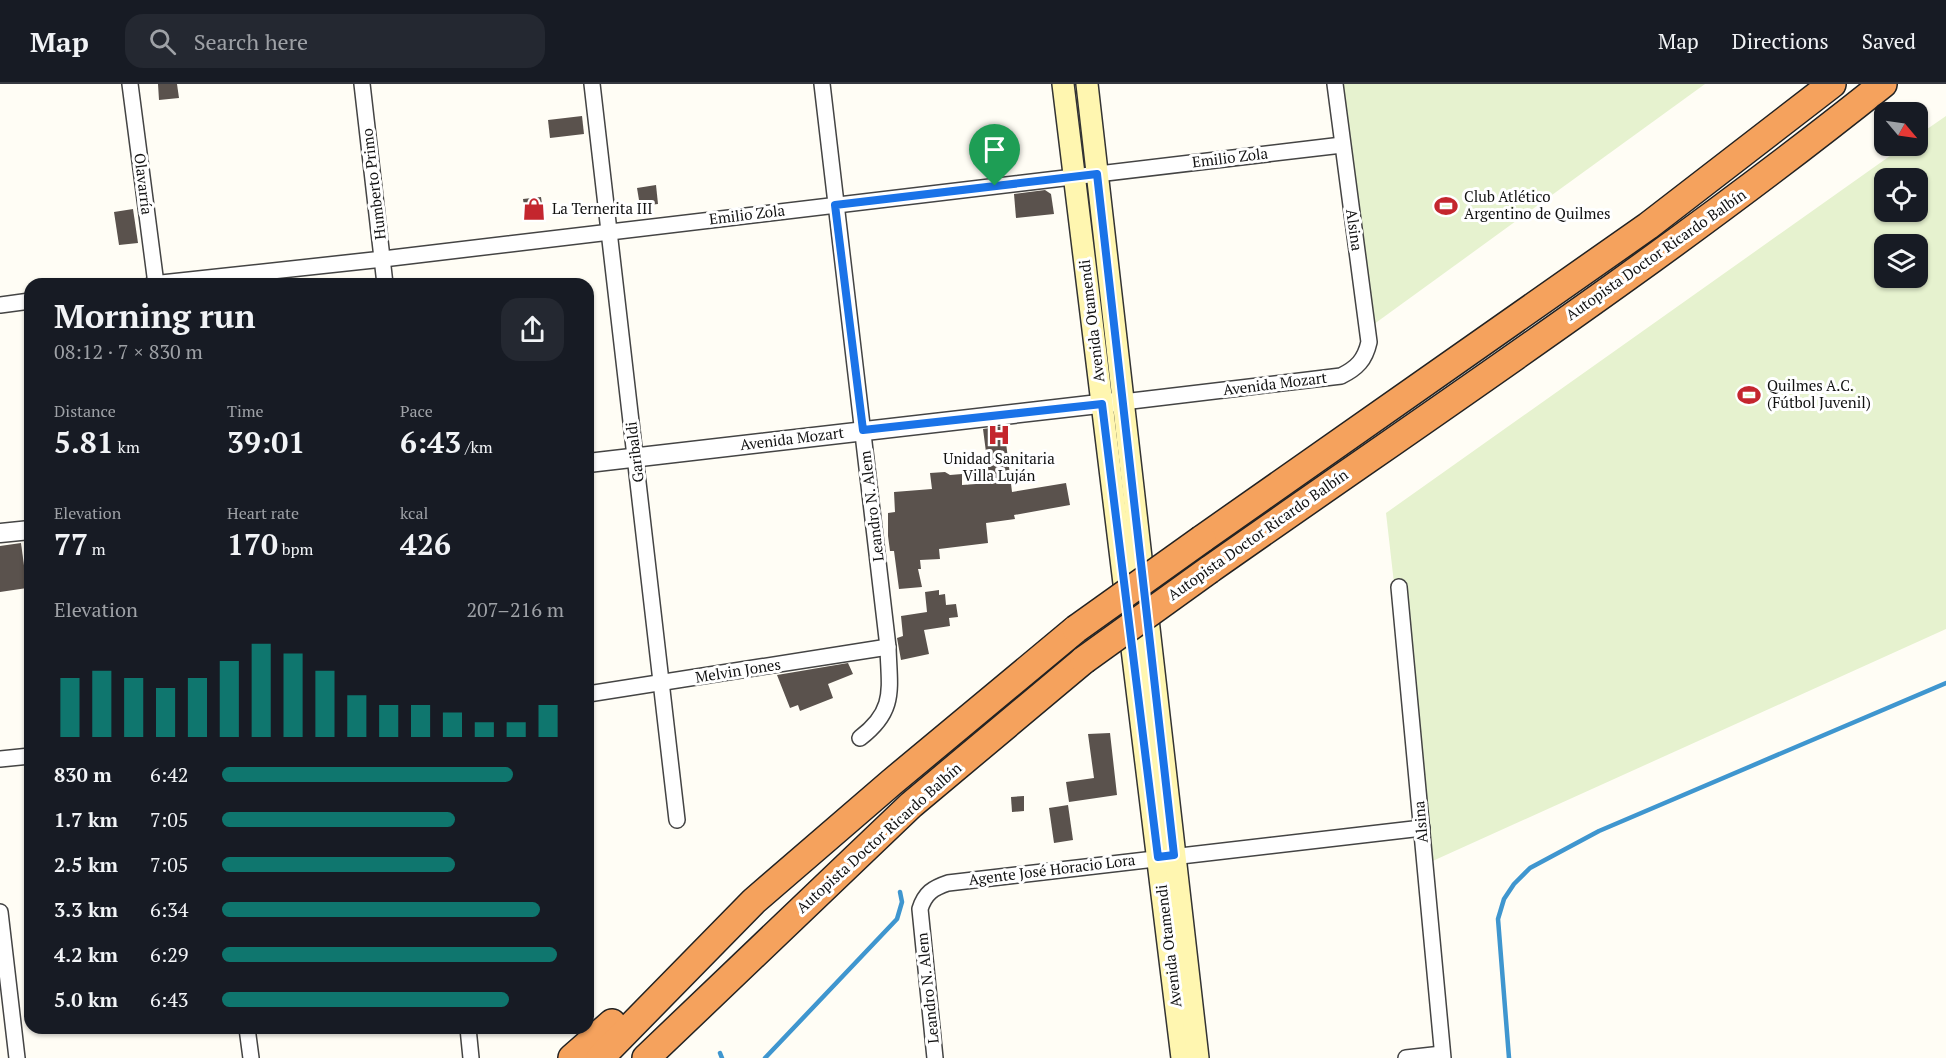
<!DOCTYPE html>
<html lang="en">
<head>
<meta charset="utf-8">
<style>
  :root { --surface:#171b24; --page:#242831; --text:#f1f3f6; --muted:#9ea1a6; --line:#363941; --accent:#0f766e }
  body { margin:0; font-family:"PT Serif",serif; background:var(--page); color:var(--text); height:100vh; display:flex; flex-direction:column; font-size:22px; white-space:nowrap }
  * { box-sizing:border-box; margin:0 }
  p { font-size:20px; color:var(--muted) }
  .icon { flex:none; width:33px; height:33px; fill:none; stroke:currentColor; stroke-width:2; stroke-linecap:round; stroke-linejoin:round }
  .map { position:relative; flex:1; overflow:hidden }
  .side { position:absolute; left:24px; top:194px; width:570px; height:756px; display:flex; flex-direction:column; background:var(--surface); border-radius:18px; box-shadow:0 2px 4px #0004 }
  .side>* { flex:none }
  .needle { width:39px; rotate:119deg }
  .buttons { position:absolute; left:1874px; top:18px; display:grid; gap:12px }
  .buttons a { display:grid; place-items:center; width:54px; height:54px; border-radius:12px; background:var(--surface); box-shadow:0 2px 4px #0004; font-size:30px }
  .pin { position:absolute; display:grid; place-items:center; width:51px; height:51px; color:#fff; margin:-62px -26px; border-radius:50% 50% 50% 0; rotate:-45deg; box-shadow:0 0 6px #0007 }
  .pin .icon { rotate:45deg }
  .round { display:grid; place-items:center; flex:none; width:63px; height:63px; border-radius:18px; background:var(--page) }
  .summary { display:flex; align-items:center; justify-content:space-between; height:102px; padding:0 30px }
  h1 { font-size:33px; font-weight:800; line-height:45px }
  .stats { display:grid; grid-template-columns:repeat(3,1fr); gap:9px; height:102px; padding:6px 30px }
  .stats div { display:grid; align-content:center }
  .stats b { font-size:30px; font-weight:800 }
  .stats small { font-size:16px; font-weight:400 }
  .stats p { font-size:16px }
  .chart { height:168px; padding:12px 30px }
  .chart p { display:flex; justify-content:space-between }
  .chart svg { width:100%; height:108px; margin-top:6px; stroke:var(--accent); stroke-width:6 }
  ul { padding:0 30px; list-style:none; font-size:20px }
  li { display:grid; grid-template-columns:96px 72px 1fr; align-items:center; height:45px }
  li i { height:15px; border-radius:8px; background:var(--accent) }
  header { display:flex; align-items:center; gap:36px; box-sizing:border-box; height:84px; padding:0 30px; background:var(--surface); border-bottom:2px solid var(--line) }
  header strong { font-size:28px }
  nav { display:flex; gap:33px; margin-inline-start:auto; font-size:21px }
  .search { width:420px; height:54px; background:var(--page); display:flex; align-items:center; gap:15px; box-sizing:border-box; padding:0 21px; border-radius:18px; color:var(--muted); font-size:22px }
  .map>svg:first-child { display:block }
  .pitch { fill:#e6f2cf; fill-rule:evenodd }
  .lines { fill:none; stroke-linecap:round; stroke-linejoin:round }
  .stream { stroke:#3f96cf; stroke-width:4.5 }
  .building { fill:#5a524d }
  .minor-casing { stroke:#444; stroke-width:18 }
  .tertiary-casing { stroke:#444; stroke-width:21 }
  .secondary-casing { stroke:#333; stroke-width:24 }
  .motorway-casing { stroke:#222; stroke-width:30 }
  .minor { stroke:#fff; stroke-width:15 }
  .tertiary { stroke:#fff; stroke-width:18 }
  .secondary { stroke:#fff6b0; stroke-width:21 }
  .motorway { stroke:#f5a25d; stroke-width:27 }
  .motorway-bridge-casing { stroke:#222; stroke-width:30; stroke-linecap:butt }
  .motorway-bridge { stroke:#f5a25d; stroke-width:27 }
  .route-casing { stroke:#fff; stroke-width:12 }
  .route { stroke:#1a73e8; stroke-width:8 }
  .labels { text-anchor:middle; stroke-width:6; stroke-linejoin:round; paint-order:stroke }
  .street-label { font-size:15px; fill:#111; stroke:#fff }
  .poi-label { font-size:15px; fill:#111; stroke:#fff; text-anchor:start }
</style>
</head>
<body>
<header>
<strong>Map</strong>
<div class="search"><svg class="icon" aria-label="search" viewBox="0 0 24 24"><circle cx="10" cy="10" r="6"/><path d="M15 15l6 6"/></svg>Search here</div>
<nav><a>Map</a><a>Directions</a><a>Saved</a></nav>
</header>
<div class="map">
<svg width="1946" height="974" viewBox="0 0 1946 974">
  <rect width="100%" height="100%" fill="#fffdf5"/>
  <!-- pitch -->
  <g class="pitch">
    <polygon points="1341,0 1705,0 1370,243"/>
    <path d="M1946,32V545L1426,780L1386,429L1904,62H1917V52ZM1884,94H1917V128H1884ZM1884,160H1917V194H1884Z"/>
  </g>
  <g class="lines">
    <!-- stream -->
    <g class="stream">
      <polyline points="720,969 722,974"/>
      <polyline points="765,974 897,835 902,818 900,808"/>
      <polyline points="1509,974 1498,835 1504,815 1514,800 1530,784 1599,747 1946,599"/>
    </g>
  </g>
  <!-- building -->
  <g class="building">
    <polygon points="158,0 177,0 179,14 159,16"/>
    <polygon points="582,32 584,50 550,54 548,36"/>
    <polygon points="656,101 658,120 640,122 637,104"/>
    <polygon points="1045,106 1051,110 1054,130 1016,134 1014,110"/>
    <polygon points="541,113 544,134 526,136 523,115"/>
    <polygon points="133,125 138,159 119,161 114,128"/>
    <polygon points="1004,342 1012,408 1066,399 1070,421 1014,431 1015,435 986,439 988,459 939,465 940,475 920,476 921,485 918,485 922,503 899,505 894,467 890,467 888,452 888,429 895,428 894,408 932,405 930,389 945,388 950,391 962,390 962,401 990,399 983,345"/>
    <polygon points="21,459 27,504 0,508 0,462"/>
    <polygon points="939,506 939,511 945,510 946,521 956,520 958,533 949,534 950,542 924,546 929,570 901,576 897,554 903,552 901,532 927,528 925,508"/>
    <polygon points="848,579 853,590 828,600 833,614 800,627 798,621 790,624 777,591"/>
    <polygon points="1110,649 1117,711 1069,718 1066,698 1094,694 1088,650"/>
    <polygon points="1024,712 1024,727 1012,728 1011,713"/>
    <polygon points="1068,721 1073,756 1054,759 1049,724"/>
  </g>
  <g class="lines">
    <!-- minor casing -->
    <g class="minor-casing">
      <g id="minor">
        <polyline points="130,0 156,200"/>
        <polyline points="362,0 385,200"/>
        <polyline points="592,0 677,736"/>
        <path d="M822,0L888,563C889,604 897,626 860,654"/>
        <polyline points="152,200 383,175 1342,61"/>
        <polyline points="0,221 30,217"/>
        <path d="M1123,318L1341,292C1357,284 1365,276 1369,258L1335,0"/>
        <polyline points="1399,503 1443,974"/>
        <polyline points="588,610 888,563"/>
        <polyline points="0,675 30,672"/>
        <polyline points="0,828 17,974"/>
        <polyline points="247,944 251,974"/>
        <polyline points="468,944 471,974"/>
        <path d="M935,974L920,825C925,809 933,804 948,799L1422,744"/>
        <polyline points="1406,974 1442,970"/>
      </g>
    </g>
    <!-- tertiary casing -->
    <g class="tertiary-casing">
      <g id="tertiary">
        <polyline points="588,379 1116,318"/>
        <polyline points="0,449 30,446"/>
      </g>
    </g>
    <!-- secondary casing -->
    <g class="secondary-casing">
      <g id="secondary">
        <polyline points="1063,0 1182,974"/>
        <polyline points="1087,0 1198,974"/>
      </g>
    </g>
    <!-- motorway casing -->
    <g class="motorway-casing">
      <g id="motorway">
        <polyline points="1202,455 1648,142 1832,0"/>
        <path d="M1209,486C1435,327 1667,173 1883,0"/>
        <polyline points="572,974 612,939"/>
        <polyline points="600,974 754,817 892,698 1076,545"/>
        <polyline points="646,974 911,721 1084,576"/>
      </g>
    </g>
    <!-- minor -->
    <use href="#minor" class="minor"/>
    <!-- tertiary -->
    <use href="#tertiary" class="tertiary"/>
    <!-- secondary -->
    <use href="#secondary" class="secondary"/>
    <!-- motorway -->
    <use href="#motorway" class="motorway"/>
    <!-- motorway-bridge casing -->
    <g class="motorway-bridge-casing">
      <g id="motorway-bridge">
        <polyline points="1076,545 1202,455"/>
        <polyline points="1084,576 1209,486"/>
      </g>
    </g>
    <!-- motorway-bridge -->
    <use href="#motorway-bridge" class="motorway-bridge"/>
  </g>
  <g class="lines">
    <!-- route casing -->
    <g class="route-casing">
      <polygon id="route" points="1097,90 1174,771 1158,773 1102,320 863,346 835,121"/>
    </g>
    <!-- route -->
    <use href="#route" class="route"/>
  </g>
  <!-- icons -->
  <defs>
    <g id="stadium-bare" transform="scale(1.8)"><path d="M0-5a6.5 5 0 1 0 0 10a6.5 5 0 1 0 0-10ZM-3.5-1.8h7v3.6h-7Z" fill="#c4262e" stroke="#fff" stroke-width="2.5" paint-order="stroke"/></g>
    <g id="shop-bare" transform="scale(1.8)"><path d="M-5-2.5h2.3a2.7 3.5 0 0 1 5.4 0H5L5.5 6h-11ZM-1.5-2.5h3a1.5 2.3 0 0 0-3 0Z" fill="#c4262e" stroke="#fff" stroke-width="2.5" paint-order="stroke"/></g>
    <g id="hospital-bare" transform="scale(1.8)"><path d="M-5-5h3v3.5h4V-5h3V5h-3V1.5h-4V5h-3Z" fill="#c4262e" stroke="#fff" stroke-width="2.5" paint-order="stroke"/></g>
  </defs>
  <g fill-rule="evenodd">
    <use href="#stadium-bare" x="1446" y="122"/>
    <use href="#shop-bare" x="534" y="125"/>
    <use href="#stadium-bare" x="1749" y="311"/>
    <use href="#hospital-bare" x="999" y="351"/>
  </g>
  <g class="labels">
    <!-- street labels -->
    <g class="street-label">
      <text transform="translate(1230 74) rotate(-7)" y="5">Emilio Zola</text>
      <text transform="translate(143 100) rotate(83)" y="5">Olavarría</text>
      <text transform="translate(374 100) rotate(-97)" y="5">Humberto Primo</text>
      <text transform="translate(747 131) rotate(-7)" y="5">Emilio Zola</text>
      <text transform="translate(1354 146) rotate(82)" y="5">Alsina</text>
      <text transform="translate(1656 171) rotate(-35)" y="5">Autopista Doctor Ricardo Balbín</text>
      <text transform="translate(1092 237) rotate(-97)" y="5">Avenida Otamendi</text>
      <text transform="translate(1275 300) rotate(-7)" y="5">Avenida Mozart</text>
      <text transform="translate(792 355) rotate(-7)" y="5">Avenida Mozart</text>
      <text transform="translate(635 368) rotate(-97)" y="5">Garibaldi</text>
      <text transform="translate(872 422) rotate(-97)" y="5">Leandro N. Alem</text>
      <text transform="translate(1258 451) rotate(-35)" y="5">Autopista Doctor Ricardo Balbín</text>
      <text transform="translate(738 587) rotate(-9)" y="5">Melvin Jones</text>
      <text transform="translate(1421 738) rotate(-95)" y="5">Alsina</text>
      <text transform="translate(879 754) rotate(-42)" y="5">Autopista Doctor Ricardo Balbín</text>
      <text transform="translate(1052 786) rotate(-7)" y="5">Agente José Horacio Lora</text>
      <text transform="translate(1169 862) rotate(-97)" y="5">Avenida Otamendi</text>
      <text transform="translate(928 904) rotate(-96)" y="5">Leandro N. Alem</text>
    </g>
    <!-- poi labels -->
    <g class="poi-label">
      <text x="1464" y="118">Club Atlético<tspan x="1464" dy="17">Argentino de Quilmes</tspan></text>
      <text x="552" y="130">La Ternerita III</text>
      <text x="1767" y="307">Quilmes A.C.<tspan x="1767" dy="17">(Fútbol Juvenil)</tspan></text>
      <text x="999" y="380" text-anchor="middle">Unidad Sanitaria<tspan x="999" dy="17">Villa Luján</tspan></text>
    </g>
  </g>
</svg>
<div class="buttons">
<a><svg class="needle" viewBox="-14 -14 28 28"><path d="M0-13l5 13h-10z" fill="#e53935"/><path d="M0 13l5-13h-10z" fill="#9ea1a6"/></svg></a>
<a><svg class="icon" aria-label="locate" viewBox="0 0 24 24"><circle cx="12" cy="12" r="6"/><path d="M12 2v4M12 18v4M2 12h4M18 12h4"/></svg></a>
<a><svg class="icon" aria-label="layers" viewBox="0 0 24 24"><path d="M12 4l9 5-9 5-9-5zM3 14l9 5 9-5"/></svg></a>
</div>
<div class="pin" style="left:995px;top:102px;background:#1e9e55"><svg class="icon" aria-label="arrive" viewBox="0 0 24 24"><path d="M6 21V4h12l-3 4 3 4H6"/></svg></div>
<section class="side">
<div class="summary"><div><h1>Morning run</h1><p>08:12 · 7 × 830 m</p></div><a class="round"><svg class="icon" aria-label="share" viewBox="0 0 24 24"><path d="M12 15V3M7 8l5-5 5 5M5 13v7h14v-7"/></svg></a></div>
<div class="stats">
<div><p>Distance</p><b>5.81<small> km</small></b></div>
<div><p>Time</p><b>39:01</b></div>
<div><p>Pace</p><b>6:43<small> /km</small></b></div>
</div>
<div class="stats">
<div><p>Elevation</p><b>77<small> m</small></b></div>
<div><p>Heart rate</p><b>170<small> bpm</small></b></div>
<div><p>kcal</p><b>426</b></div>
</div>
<div class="chart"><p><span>Elevation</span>207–216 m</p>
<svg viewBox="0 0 160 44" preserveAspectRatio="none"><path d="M5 44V20M15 44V17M25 44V20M35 44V24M45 44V20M55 44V13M65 44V6M75 44V10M85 44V17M95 44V27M105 44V31M115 44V31M125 44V34M135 44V38M145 44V38M155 44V31"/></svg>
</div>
<ul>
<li><b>830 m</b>6:42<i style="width:85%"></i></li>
<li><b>1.7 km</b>7:05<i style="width:68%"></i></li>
<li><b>2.5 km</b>7:05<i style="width:68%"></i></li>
<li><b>3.3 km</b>6:34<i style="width:93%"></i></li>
<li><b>4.2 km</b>6:29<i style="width:98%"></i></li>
<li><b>5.0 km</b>6:43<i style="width:84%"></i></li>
</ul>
</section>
</div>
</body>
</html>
